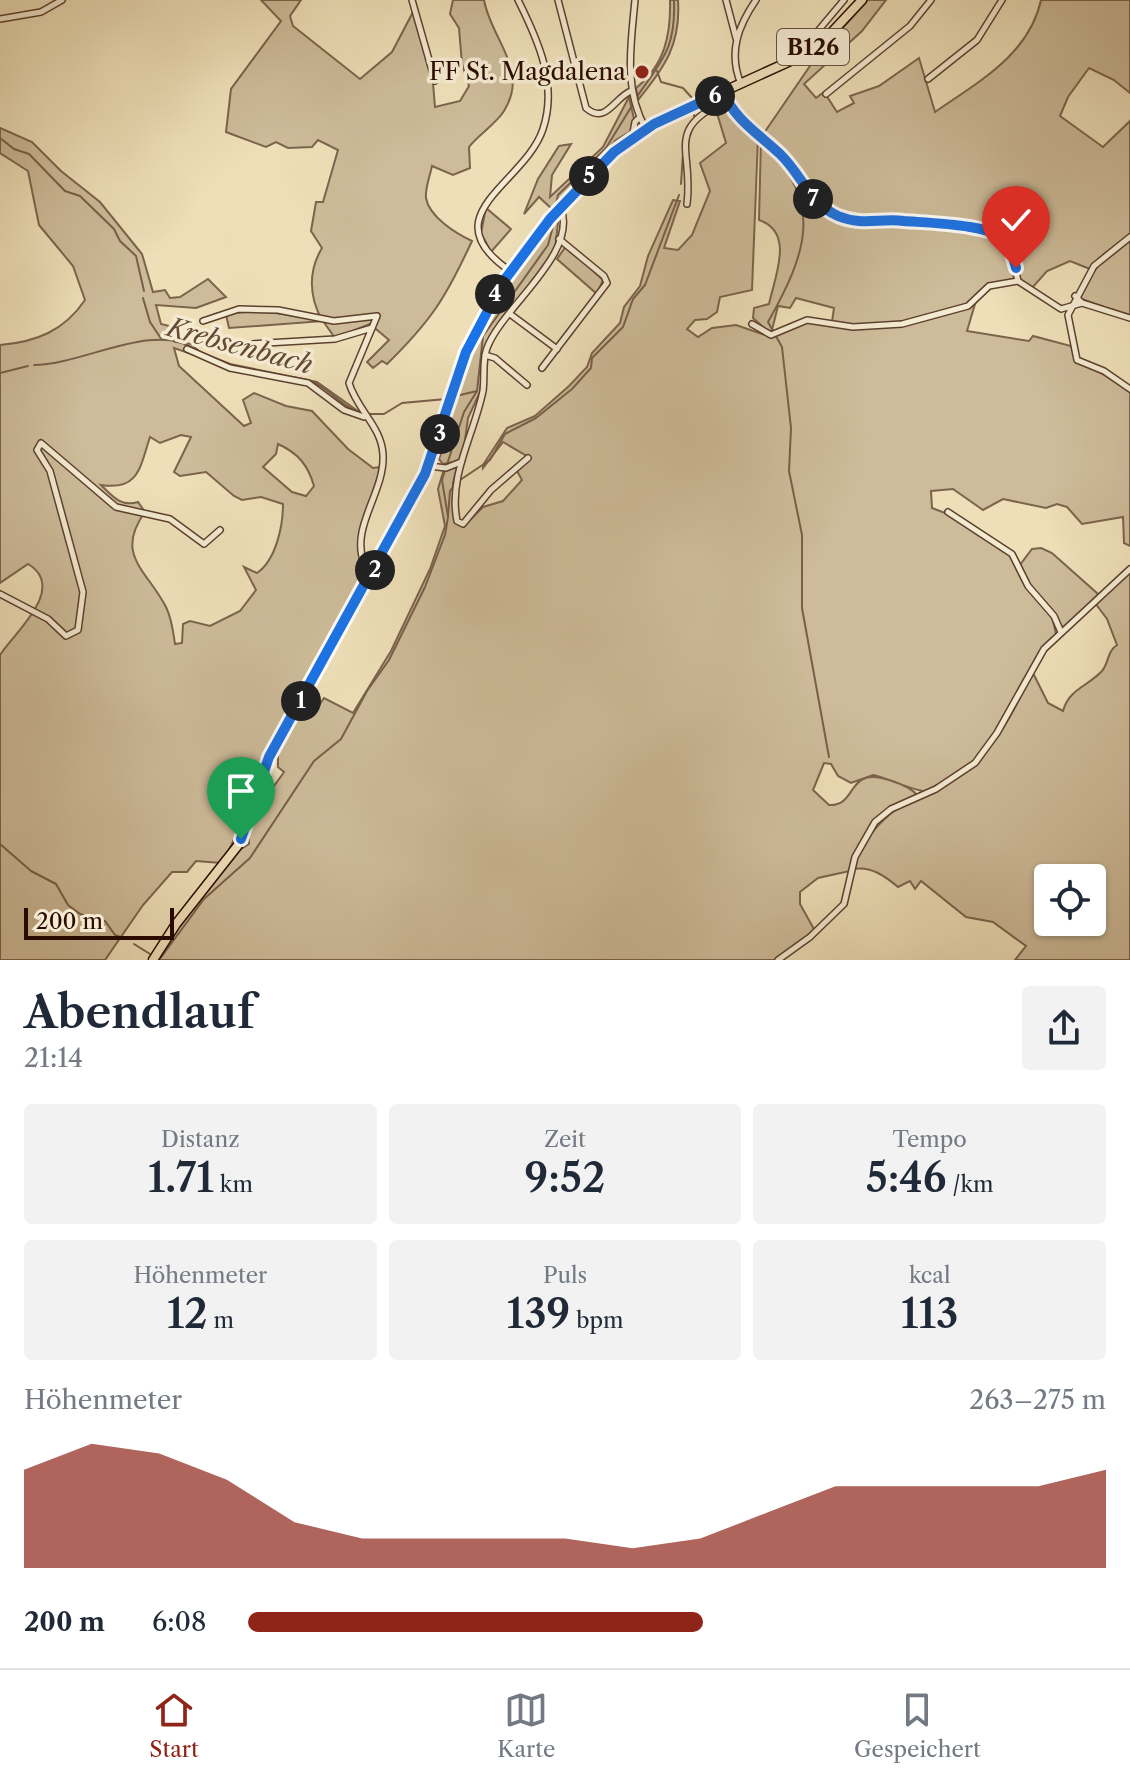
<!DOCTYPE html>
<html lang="de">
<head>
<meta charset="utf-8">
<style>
  :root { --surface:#fff; --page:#f2f2f3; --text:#1f2937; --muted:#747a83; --line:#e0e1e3; --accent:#8f2418 }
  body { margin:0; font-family:"Libre Caslon Text",serif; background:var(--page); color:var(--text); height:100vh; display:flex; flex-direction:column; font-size:30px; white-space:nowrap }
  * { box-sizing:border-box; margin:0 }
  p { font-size:26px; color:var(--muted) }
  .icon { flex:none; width:44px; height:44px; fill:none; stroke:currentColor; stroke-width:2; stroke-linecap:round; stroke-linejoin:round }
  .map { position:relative; height:960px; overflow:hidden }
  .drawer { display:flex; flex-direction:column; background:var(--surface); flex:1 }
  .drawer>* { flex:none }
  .buttons { position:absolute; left:1034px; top:864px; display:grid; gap:16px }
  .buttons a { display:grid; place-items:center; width:72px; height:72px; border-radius:8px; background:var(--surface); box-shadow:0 2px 6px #0004; font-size:40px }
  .scale { position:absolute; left:24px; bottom:20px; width:150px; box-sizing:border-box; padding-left:8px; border:4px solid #2b0b00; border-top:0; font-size:22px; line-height:28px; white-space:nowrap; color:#2b0b00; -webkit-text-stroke:6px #f4ead1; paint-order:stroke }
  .pin { position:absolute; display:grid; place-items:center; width:68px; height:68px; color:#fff; margin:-82px -34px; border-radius:50% 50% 50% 0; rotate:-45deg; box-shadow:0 0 8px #0007 }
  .pin .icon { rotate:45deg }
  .km { position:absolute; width:40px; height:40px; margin:-20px; border-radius:50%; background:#222; color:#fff; font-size:22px; line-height:40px; text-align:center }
  .round { display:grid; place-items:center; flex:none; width:84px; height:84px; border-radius:8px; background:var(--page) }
  .head { display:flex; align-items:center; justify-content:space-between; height:136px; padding:0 24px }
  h1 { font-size:44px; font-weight:600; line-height:60px }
  .figures { display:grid; grid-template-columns:repeat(3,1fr); gap:12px; height:136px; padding:8px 24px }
  .figures div { display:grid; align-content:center; border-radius:8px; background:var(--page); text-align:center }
  .figures b { font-size:40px; font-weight:600 }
  .figures small { font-size:22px; font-weight:400 }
  .figures p { font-size:22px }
  .chart { height:224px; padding:16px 24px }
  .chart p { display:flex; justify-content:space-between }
  .chart svg { width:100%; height:144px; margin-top:8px; fill:var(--accent); opacity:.7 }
  ul { padding:0 24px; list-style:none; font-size:26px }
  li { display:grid; grid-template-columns:128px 96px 1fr; align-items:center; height:60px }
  li i { height:20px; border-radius:10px; background:var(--accent) }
  .dock { display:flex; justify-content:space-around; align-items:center; height:112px; border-top:2px solid var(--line); background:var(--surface); font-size:22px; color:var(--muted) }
  .dock a { display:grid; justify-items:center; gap:4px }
  .dock .current { color:var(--accent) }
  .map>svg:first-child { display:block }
  .green { fill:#cdbb99; stroke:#7c634c; stroke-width:2; fill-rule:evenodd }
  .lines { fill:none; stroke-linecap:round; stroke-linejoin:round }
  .stream { stroke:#785f49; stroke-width:2 }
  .street-casing { stroke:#5c402e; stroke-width:8 }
  .primary-casing { stroke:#2b0b00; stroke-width:11 }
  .street { stroke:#f4ead1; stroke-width:5 }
  .primary { stroke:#eedfb8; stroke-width:8 }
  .route-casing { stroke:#fff; stroke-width:16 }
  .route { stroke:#1a73e8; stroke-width:10 }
  .poi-dot { fill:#8f2418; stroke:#f4ead1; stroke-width:3 }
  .labels { text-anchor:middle; stroke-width:7; stroke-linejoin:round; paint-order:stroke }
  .shield { fill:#f4ead1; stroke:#674e3f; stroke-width:2 }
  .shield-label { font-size:22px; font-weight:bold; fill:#2b0b00 }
  .poi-label { font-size:24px; fill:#2b0b00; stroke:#f4ead1; text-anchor:end }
  .water-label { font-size:26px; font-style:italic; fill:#654a36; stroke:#f4ead1 }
</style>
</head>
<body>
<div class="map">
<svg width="1130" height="960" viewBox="0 0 1130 960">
  <rect width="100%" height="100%" fill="#eedfb8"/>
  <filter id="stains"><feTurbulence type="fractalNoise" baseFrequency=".0025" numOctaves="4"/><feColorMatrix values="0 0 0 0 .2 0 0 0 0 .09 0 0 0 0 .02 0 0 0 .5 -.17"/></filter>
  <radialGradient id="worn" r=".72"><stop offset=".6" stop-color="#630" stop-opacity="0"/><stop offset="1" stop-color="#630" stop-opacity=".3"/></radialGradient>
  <!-- green -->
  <g class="green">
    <path d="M261,0H301L290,16L293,26L360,79L392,52L413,12L433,83L435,107L460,101L469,86L462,64L459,28L450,14L453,0H484C491,40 530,69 504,111C495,125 479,134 469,147L470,168L453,175L432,166C430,176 425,188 426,198C429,217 457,234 472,241C446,297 432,320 387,364L382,361L373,368L367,362L389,340L370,324L335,338L323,321L229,328L226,315C259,307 290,316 322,320C309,297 308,271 322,248L311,231L316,202H323L338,150L318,140L312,147L288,148L276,142L266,147L226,132L231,89L281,21Z"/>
    <path d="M670,0H678C681,44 665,67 638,100L636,88C665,65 671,34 670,0Z"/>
    <path d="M868,0H886L862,31L804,84L816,98L824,92L837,112L854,103L850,96L879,86L919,58L935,112C978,82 1029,55 1041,0H1130V93L1114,80L1089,68L1068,97L1060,116L1103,147L1130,121V236L1105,253L1090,269L1070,261L1047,271L1032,288L1019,281L1009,240L992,229L862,222L828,209L807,190L794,168L762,136L814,60L810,55L840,31Z"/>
    <polygon points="629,97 634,119 631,131 616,140 552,209 539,197 524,214 538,179 559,146 571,144 552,175 550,197 603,147"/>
    <path d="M724,102L758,137L752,290L720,297L717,312L707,319L695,320L687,329L698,337L712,328L736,325L771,337L805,321L898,327L975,304L967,331L1029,341L1033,336L1071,346L1075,358L1130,390V546L1124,543L1123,517L1082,524L1067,507L1057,504L1046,508L1003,499L983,510L953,489L931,491L932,508L953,516L1008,552L1052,616L1056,634C1018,677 989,779 926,791C918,793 885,777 873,775L851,783L838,776L831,764L824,763L813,790L829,805C850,806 849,786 863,779C876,772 910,786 917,795C881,814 861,830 850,871L818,878L800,892V904L815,931L777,960H157L182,922L238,851L249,844C247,814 268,796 284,772L278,767V746L298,712L312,700L320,704L324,698L353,713L391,651L430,569L445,526L438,489L444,469L457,467L453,483L456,523H467L483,507L503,501L522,480L517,471L530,458L503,442L483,468V465L507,428L535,416L569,386L587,367L592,353L620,323L624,307L640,286L648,256L673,200L680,201L664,248L678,250L692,235L710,191L700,163L726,143L716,110Z"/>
    <path d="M0,128L32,142L61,171L100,202L142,254L153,292L165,290L170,298L180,297L208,279L226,297L196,308L156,305L161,324L177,328L175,342L191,344L200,352L230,364L317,382L362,414L346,409L309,382L230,367L174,348L179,366L244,426L251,423L243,400L254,393L286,406L312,411L348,449L373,468L381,467C374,492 348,553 369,571C334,634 295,696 263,760C246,794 243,831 221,863L196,861L187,872H172L143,905L105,960H0V655C14,633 68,588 28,564L0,583V345C36,342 64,331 85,300L73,266L39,225L28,171L0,153ZM181,435L191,437L174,472L180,476L206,472L234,496L242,500L261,497L283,504C283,526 276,560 257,573L244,567L256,590L240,611L210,626L190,621L183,624L182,643L175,644C173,631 172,619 166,607C147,570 114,555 145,512L138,502C121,507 113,497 101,485C139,491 140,467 150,437L160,443ZM278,444C298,453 308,465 314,486L306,496L292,492L263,467L276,454Z"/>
    <path d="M761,139L792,169L805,192L843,219L871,225L899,222L986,230L1009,245L1014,279C984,285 993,292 972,303C935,322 872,329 832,322L834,308L796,298L790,308L778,306L771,334L753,318L754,308L769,304C775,276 795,232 759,220Z"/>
    <polygon points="486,208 511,229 491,252 481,233"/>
    <path d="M559,214L555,249L485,346L480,392L468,418L463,455L458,461L443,464L439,459C450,428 455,396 466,365C486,308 522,260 559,214Z"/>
    <path d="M1130,238V316L1079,298C1091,269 1105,257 1130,238Z"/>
    <polygon points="566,246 603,280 597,294 557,259"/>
    <polygon points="1041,548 1052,553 1098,594 1088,608 1063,628 1030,587 1020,565 1032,549"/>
    <path d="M1130,571V960H1015L1026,946L993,922L966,917L921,881L915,889L910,881L898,887C885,876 871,866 853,869C872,809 925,793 975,765C1000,738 1018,705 1032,671L1048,703L1063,711C1069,689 1087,687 1102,671C1109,663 1107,651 1117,645L1107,619L1095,603ZM1048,878H1092V922H1048Z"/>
  </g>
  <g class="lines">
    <!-- stream -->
    <g class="stream">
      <polyline points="657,71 661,82 683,88 693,99"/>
      <path d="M636,98C662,60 676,49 674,0"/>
      <polyline points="693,112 695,119"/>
      <polyline points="734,119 757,138"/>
      <polyline points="0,138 14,149 29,154 65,191 80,196 114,229 120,241 136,256 144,291"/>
      <path d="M762,143C826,203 806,254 768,322L782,347L791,428L789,471L802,535V608L829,757"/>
      <polyline points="681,184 683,154"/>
      <polyline points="555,209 558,195 606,148 633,104"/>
      <polyline points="143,298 150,322 162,340"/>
      <path d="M34,365C81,365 155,321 194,349"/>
      <polyline points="229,365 261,372"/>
      <polyline points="0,373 28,366"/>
      <path d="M307,380C328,385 340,407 362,413"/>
      <polyline points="456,396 477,391"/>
      <polyline points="368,414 384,414 402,403 446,399"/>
      <polyline points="460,480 490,460 505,434 536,418 572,389 591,368 592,358 623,327 633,299 645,285 679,195"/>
      <polyline points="448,516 450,491 455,484"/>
      <polyline points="0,844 31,871 56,884 68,905 80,914 105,921 115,935 126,939"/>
      <polyline points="134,944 150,954"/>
      <polyline points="159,960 204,899 250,858 314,761 341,739 367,691 389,660 425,587 445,535 448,517 442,480 464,412 477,391 483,336 548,245 555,219"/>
    </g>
    <!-- street casing -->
    <g class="street-casing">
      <g id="street">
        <polyline points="412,0 435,81"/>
        <path d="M558,0L586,108C606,125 614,98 631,91"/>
        <path d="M635,0C631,44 623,89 646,129"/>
        <polyline points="726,0 736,38"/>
        <polyline points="0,19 41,12 62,0"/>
        <polyline points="812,38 844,0"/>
        <polyline points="928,79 977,40 1002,0"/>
        <path d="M741,84C728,53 738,26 756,0"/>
        <polyline points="723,92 735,115 785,159 810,196 828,211 865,223 905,221 995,231 1010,245 1018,281"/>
        <polyline points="826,94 910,26 931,0"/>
        <polyline points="632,138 635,122 639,118"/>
        <path d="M687,204C694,149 663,130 727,100"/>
        <polyline points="1130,237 1094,266 1068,315 1077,360 1104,371 1130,389"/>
        <path d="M510,271C429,215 525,184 543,129C558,84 538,40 518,0"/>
        <polyline points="1075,296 1082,303 1130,318"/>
        <polyline points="510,314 557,349"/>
        <polyline points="203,321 239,309 278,310 334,321 377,316 372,328"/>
        <polyline points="752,324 771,335 807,320 853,327 902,324 968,306 989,286 1018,281 1061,309 1082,303"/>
        <path d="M234,345L335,339L372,328L349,383C357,410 382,427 383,455C385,492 350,527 364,563L374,569"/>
        <polyline points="187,349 230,368 308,383 344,410 364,417"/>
        <polyline points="485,355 495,358 527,385"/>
        <polyline points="542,368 607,283 604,276 559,239"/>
        <path d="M528,458L491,490L463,524L457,521C448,476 474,435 483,391C485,377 482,361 487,348C503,306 578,255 561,208"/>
        <polyline points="429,466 446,468 461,462"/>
        <polyline points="948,512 1012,554 1028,586 1054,616 1061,632"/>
        <polyline points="0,594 48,619 66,636 78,630 83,592 50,471 37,450 41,443 116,507 170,519 204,544 220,530"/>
        <polyline points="778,960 810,937 844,904 855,857 875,822 891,809 936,789 975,763 997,733 1044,649 1130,569"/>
      </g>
    </g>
    <!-- primary casing -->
    <g class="primary-casing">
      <polyline id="primary" points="153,960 176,924 239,844 269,757 421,483 473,335 496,292 527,247 586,179 627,142 665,118 797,58 832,32 862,0"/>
    </g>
    <!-- street -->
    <use href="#street" class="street"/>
    <!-- primary -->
    <use href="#primary" class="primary"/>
  </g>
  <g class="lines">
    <!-- route casing -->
    <g class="route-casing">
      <path id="route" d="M241,839L269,757L425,474L466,352L503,282L550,219L614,152L654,124L723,92C735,120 759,134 780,154C802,175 809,203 838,216C862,226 880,218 904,221C928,223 996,224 1009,243L1016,268"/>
    </g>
    <!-- route -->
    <use href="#route" class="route"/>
  </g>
  <!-- markers -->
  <circle class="poi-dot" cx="642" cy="72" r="8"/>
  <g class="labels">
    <!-- shield labels -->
    <rect class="shield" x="777" y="29" width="72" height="36" rx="6"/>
    <g class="shield-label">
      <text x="813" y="55">B126</text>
    </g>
    <!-- poi labels -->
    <g class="poi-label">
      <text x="626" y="80">FF St. Magdalena</text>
    </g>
    <!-- water labels -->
    <g class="water-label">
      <text transform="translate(240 346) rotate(15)" y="9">Krebsenbach</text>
    </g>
  </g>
  <rect width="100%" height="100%" filter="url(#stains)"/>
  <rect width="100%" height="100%" fill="url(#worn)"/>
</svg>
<div class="buttons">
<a><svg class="icon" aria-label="locate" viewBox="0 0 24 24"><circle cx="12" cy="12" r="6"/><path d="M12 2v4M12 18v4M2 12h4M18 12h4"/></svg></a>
</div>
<div class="scale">200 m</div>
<div class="pin" style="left:241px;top:839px;background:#1e9e55"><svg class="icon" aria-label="arrive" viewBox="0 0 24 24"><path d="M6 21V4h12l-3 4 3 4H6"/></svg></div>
<div class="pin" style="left:1016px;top:268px;background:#d93025"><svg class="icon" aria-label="check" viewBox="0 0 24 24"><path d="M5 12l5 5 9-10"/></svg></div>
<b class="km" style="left:301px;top:701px">1</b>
<b class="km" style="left:375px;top:570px">2</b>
<b class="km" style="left:440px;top:434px">3</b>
<b class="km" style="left:495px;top:294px">4</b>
<b class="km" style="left:589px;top:176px">5</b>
<b class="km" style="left:715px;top:96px">6</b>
<b class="km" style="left:813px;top:199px">7</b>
</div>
<section class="drawer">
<div class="head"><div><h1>Abendlauf</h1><p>21:14</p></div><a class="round"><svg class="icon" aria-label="share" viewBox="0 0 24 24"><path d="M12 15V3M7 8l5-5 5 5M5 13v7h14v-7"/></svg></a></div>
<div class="figures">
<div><p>Distanz</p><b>1.71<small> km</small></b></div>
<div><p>Zeit</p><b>9:52</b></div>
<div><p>Tempo</p><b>5:46<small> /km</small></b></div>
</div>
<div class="figures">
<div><p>Höhenmeter</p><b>12<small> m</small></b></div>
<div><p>Puls</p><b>139<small> bpm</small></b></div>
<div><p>kcal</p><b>113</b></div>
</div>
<div class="chart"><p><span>Höhenmeter</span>263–275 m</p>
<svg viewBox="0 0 160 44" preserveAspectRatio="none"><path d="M0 44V14L10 6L20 9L30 17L40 30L50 35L60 35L70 35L80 35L90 38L100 35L110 27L120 19L130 19L140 19L150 19L160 14V44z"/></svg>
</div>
<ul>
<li><b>200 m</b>6:08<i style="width:53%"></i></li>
</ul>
</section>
<nav class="dock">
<a class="current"><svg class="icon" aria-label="home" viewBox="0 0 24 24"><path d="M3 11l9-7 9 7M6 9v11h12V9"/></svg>Start</a>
<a><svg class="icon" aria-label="map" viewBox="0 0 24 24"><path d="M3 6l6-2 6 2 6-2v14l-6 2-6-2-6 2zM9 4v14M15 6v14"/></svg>Karte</a>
<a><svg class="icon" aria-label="saved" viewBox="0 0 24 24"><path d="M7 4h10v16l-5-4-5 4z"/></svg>Gespeichert</a>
</nav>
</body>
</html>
